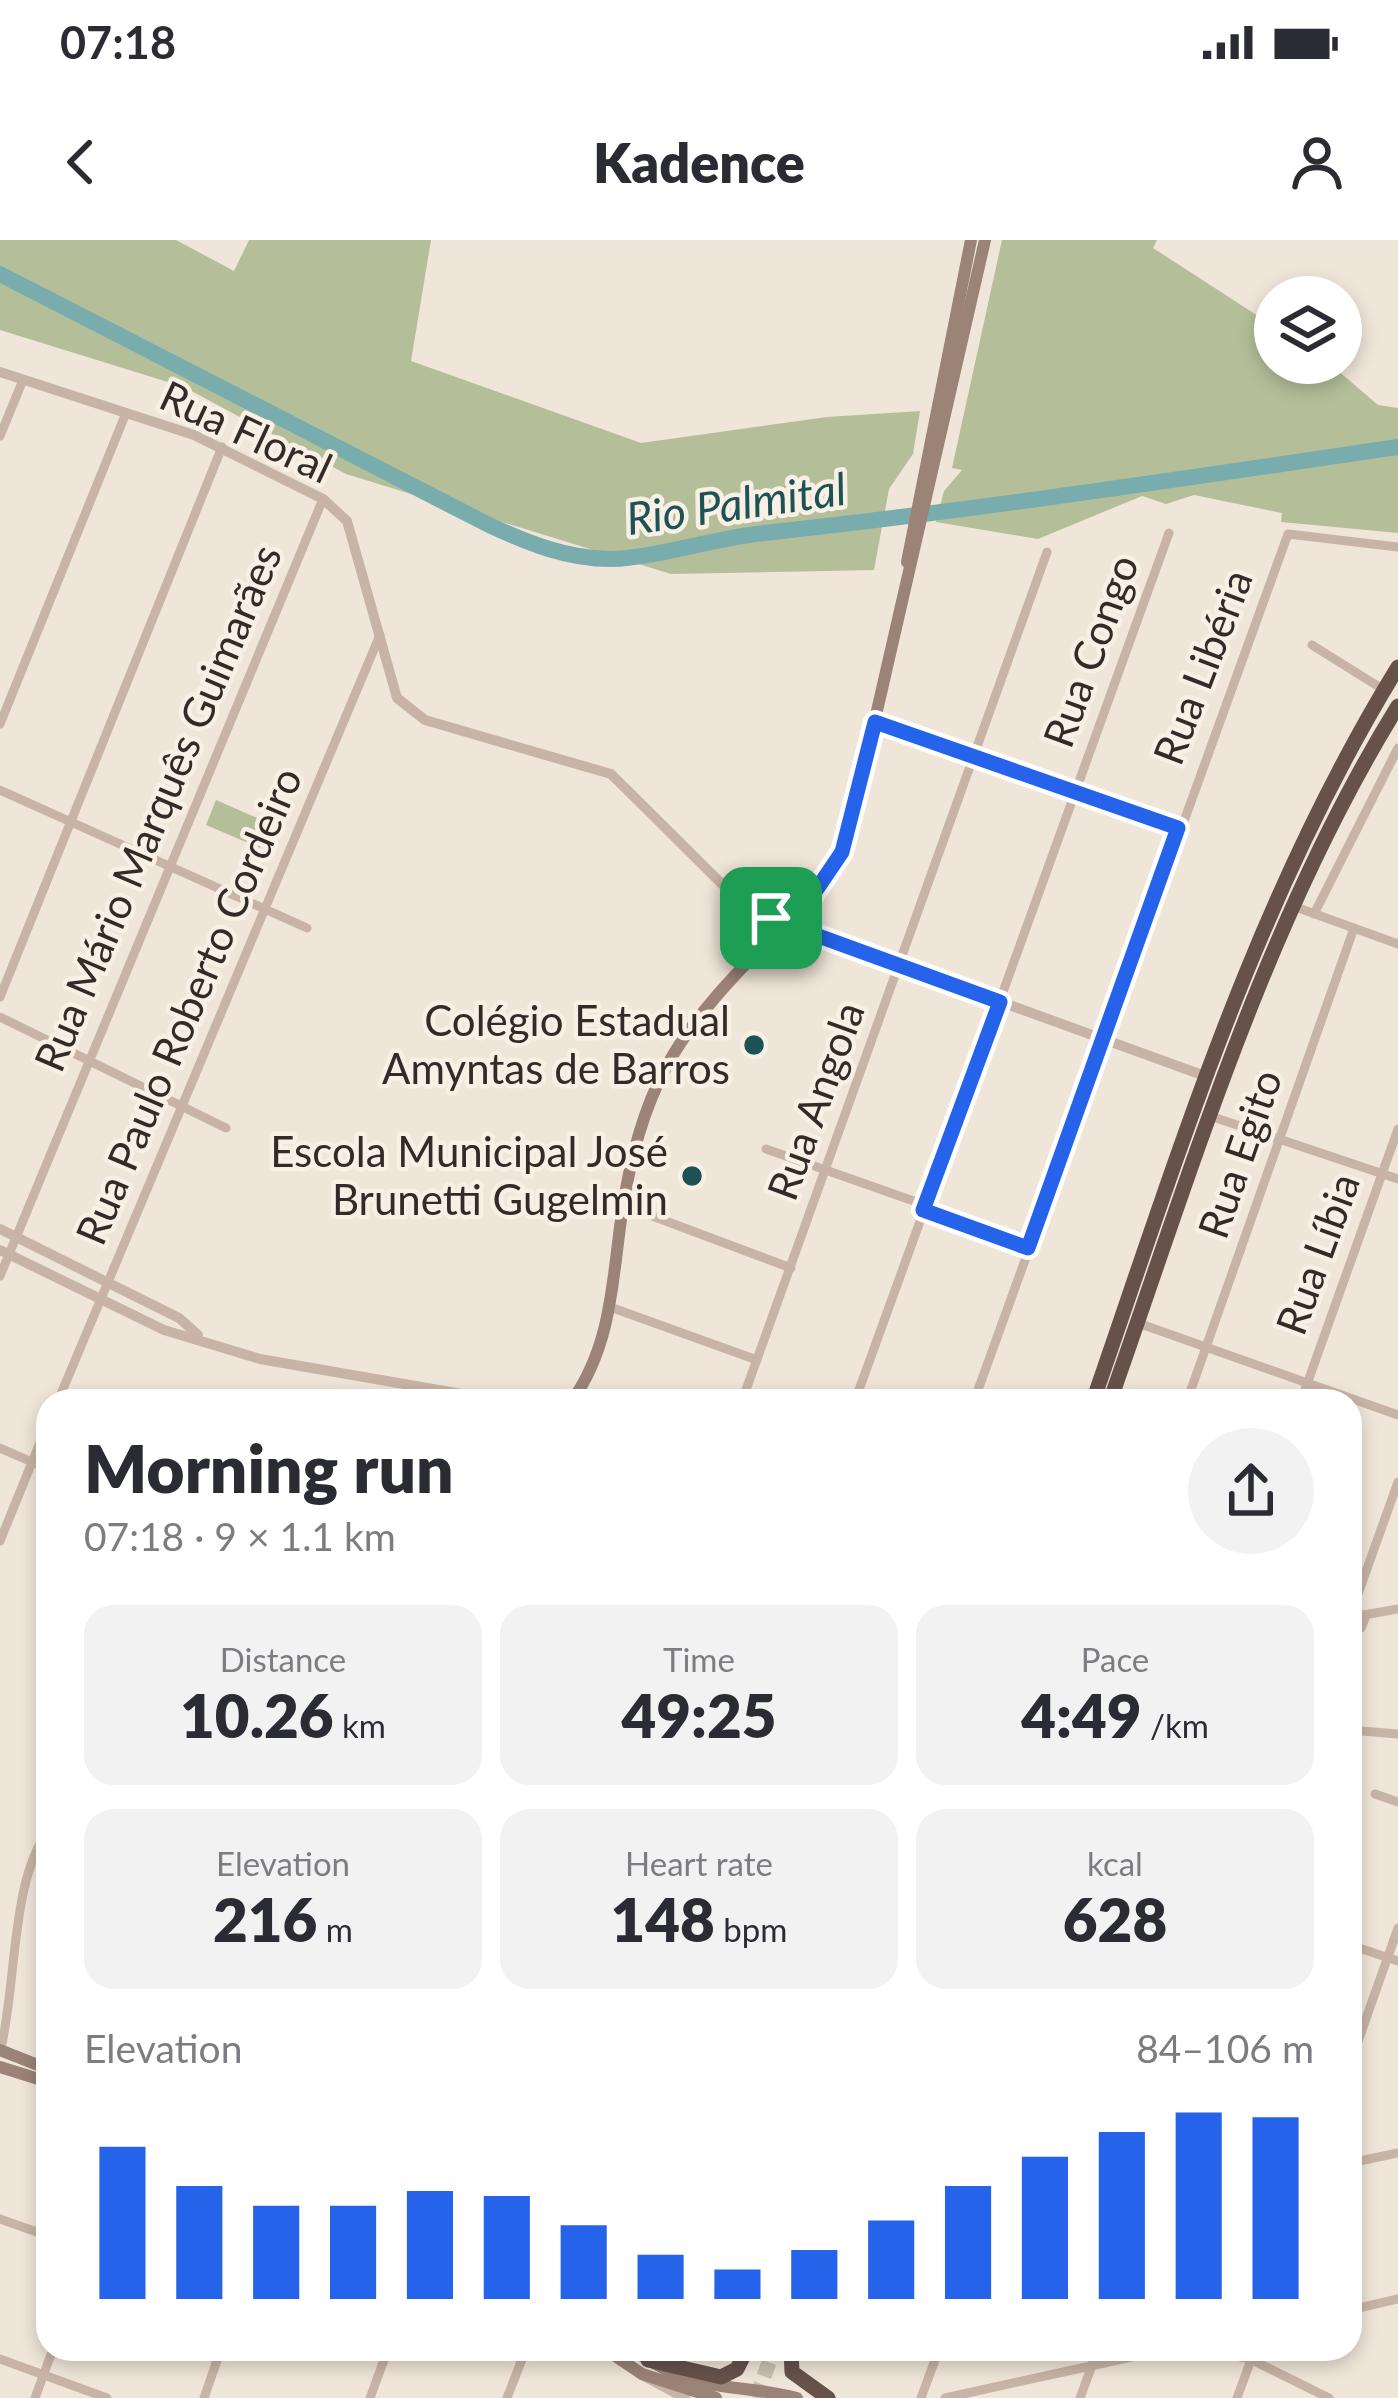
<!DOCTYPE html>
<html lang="en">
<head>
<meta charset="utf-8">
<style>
  :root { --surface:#fff; --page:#f2f2f3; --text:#2b2b33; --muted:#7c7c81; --accent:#2563eb }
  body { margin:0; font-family:Lato,sans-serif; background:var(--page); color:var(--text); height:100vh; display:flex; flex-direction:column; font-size:45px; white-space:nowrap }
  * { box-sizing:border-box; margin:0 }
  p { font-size:39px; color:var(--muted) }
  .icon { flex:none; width:66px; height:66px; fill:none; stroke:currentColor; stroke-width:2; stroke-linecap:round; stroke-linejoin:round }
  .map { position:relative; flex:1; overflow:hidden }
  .side { position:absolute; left:36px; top:1149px; width:1326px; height:972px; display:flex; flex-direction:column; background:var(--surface); border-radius:36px; box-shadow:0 6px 18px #0003 }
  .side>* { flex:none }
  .controls { position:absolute; left:1254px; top:36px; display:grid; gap:24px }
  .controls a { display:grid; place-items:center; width:108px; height:108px; border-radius:50%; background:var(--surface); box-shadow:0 6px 18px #0003; font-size:60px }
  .pin { position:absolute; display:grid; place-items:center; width:102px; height:102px; color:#fff; margin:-51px; border-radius:24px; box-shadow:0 6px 18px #0006 }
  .round { display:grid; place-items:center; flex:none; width:126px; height:126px; border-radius:63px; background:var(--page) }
  .head { display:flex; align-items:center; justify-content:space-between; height:204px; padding:0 48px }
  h1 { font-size:66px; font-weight:800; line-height:90px }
  .stats { display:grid; grid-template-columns:repeat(3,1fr); gap:18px; height:204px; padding:12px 48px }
  .stats div { display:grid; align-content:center; border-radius:30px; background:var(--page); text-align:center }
  .stats b { font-size:60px; font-weight:800 }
  .stats small { font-size:33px; font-weight:400 }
  .stats p { font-size:33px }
  .chart { height:336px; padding:24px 48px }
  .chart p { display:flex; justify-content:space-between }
  .chart svg { width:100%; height:216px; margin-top:12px; stroke:var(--accent); stroke-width:6 }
  .status { display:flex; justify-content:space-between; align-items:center; height:84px; padding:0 60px; background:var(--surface); direction:ltr }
  .status svg { height:33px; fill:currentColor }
  header { display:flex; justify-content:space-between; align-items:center; height:156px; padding:0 48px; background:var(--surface); font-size:54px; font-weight:800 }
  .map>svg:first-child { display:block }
  .green { fill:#b4bf9a }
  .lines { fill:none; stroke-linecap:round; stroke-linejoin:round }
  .river { stroke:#79acad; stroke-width:16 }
  .trunk-tunnel { stroke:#cac0b5; stroke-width:15; stroke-dasharray:15 8; stroke-linecap:butt }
  .minor { stroke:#c8b4a6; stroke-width:9 }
  .tertiary { stroke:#c8b4a6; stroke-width:10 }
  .secondary { stroke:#9b8377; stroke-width:12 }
  .trunk { stroke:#66524b; stroke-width:15 }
  .route-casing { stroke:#fff; stroke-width:24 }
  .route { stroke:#2563eb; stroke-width:15 }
  .poi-dot { fill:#1e5254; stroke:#f8efe5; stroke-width:4.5 }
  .labels { text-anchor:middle; stroke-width:9; stroke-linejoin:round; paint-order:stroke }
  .street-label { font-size:42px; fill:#342a27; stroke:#f8efe5 }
  .poi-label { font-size:42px; fill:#342a27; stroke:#f8efe5; text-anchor:end }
  .water-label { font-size:45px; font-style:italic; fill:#1e5254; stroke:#f8efe5 }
</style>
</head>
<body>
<div class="status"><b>07:18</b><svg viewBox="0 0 49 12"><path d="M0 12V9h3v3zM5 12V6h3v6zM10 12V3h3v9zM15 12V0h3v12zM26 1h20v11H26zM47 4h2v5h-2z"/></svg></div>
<header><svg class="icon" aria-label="back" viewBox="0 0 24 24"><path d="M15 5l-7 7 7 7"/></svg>Kadence<svg class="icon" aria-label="person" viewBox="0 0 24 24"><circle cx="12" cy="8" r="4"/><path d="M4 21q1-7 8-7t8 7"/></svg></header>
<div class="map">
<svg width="1398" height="2158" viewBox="0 0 1398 2158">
  <rect width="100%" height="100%" fill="#f0e5d9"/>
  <!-- green -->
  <g class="green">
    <polygon points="0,0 176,0 234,31 249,0 431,0 411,121 641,203 827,177 920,171 913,214 889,249 874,330 671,334 346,234 184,147 0,90"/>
    <polygon points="1002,0 1157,0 1153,8 1275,87 1275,123 1329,123 1378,165 1398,168 1398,293 1281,282 1282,273 1194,255 1166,264 1142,256 1038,299 936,282 944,251 962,230 952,228"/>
    <polygon points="216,560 271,584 260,608 206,585"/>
  </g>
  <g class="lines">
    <!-- river -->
    <path class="river" d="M0,34L489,285C528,303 567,319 611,319C654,318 716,298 764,293C976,270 1187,238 1398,207"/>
    <!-- trunk-tunnel -->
    <polyline class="trunk-tunnel" points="756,2158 774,2109"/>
    <!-- minor -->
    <g class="minor">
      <polyline points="0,196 23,140"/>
      <polyline points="1312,405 1384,450"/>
      <polyline points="875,482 1178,588"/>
      <polyline points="0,484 126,173"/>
      <polyline points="0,550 307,688"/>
      <polyline points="1293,666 1398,704"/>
      <polyline points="1314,674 1398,508"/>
      <polyline points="0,757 222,207"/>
      <polyline points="0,777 226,888"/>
      <polyline points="1213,877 1398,939"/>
      <polyline points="766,909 925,965"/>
      <polyline points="623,965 791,1028"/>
      <polyline points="923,970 1028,1008"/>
      <polyline points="0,1036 323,259"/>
      <polyline points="610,1067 757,1120"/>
      <polyline points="1138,1083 1398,1175"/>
      <polyline points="58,1161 380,395"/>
      <polyline points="742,1161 1047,312"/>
      <polyline points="855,1161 1169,293"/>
      <polyline points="974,1161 1288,294 1398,307"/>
      <polyline points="1187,1161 1354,688"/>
      <polyline points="1301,1161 1398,889"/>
      <polyline points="0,1208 48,1229"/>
      <polyline points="0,1301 48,1183"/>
      <polyline points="1350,1365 1365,1378 1361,1388 1350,1393"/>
      <polyline points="1354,1365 1398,1242"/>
      <polyline points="1364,1375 1398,1369"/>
      <polyline points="1350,1490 1398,1494"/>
      <polyline points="1375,1554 1398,1562"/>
      <polyline points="1350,1705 1398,1721"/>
      <path d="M0,1812C17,1747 10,1642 48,1591"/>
      <polyline points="1350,1824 1398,1688"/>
      <polyline points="1350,1923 1398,1913"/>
      <polyline points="0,1979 48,1996"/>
      <polyline points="1350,2070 1398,2059"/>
      <polyline points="360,2109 384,2118"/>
      <polyline points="1203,2109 1250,2119 1329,2158"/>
      <polyline points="0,2119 107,2158"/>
      <polyline points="35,2158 53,2109"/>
      <polyline points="204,2158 221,2109"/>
      <polyline points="370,2158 388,2109"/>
      <polyline points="507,2158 526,2109"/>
      <polyline points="921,2158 939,2109"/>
      <polyline points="945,2158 1168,2109"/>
      <polyline points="1080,2158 1098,2109"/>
      <polyline points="1237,2158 1255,2109"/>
    </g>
    <!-- tertiary -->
    <g class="tertiary">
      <polyline points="0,132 194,195 323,259 347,281 397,458 425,480 611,534 727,649 771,678"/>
      <polyline points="803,690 1205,836"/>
      <polyline points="0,989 179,1078 198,1095"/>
      <polyline points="0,1010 164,1090 260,1119 502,1161"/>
      <polyline points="644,2136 685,2158"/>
    </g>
    <!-- secondary -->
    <g class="secondary">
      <polyline points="907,322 971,0"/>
      <circle cx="787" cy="684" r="17"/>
      <polyline points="800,674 842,612 854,571 985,0"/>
      <path d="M572,1161C615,1100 612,1030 624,960C646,832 686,784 774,695"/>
      <polyline points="0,1810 48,1829"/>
      <polyline points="0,1827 48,1842"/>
      <polyline points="605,2109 642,2134 716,2158"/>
      <path d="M632,2109C703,2158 724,2140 797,2158"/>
    </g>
    <!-- trunk -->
    <g class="trunk">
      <path d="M1093,1161C1181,907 1256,658 1398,427"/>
      <path d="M1110,1161C1193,926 1266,679 1398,466"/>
      <polyline points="791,2109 792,2132 828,2158"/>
      <polyline points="648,2120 721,2137 737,2129 747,2109"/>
    </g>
  </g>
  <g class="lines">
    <!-- route casing -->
    <g class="route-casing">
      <polygon id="route" points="875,482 1178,588 1028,1008 923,970 1000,762 802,690 785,701 770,688 780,669 800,674 842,612"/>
    </g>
    <!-- route -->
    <use href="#route" class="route"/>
  </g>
  <!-- markers -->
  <g class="poi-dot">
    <circle cx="754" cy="805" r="12"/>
    <circle cx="692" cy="936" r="12"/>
  </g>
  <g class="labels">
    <!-- street labels -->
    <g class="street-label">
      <text transform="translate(246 192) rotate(25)" y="15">Rua Floral</text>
      <text transform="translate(1091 411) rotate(-70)" y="15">Rua Congo</text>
      <text transform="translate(1203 427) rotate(-69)" y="15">Rua Libéria</text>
      <text transform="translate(158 568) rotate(-67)" y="15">Rua Mário Marquês Guimarães</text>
      <text transform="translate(189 766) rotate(-67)" y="15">Rua Paulo Roberto Cordeiro</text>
      <text transform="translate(816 861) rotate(-70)" y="15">Rua Angola</text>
      <text transform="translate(1240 914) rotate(-71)" y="15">Rua Egito</text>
      <text transform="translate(1318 1014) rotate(-70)" y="15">Rua Líbia</text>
    </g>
    <!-- poi labels -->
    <g class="poi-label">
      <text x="730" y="796">Colégio Estadual<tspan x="730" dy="48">Amyntas de Barros</tspan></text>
      <text x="668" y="927">Escola Municipal José<tspan x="668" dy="48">Brunetti Gugelmin</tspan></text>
    </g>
    <!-- water labels -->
    <g class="water-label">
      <text transform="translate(736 264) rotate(-8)" y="16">Rio Palmital</text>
    </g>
  </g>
</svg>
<div class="controls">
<a><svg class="icon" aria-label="layers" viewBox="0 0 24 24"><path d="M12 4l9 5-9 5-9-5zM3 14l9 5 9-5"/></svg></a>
</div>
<div class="pin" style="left:771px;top:678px;background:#1e9e55"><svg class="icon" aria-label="arrive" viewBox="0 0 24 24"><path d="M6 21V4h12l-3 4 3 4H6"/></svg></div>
<section class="side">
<div class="head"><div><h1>Morning run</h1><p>07:18 · 9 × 1.1 km</p></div><a class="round"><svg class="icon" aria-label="share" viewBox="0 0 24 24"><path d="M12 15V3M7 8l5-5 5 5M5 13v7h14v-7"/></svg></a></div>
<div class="stats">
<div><p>Distance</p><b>10.26<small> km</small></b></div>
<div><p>Time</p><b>49:25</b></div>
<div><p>Pace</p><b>4:49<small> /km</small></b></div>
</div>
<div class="stats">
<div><p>Elevation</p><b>216<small> m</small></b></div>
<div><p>Heart rate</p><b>148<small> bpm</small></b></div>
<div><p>kcal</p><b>628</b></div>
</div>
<div class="chart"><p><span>Elevation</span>84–106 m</p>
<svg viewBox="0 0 160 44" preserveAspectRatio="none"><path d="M5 44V13M15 44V21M25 44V25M35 44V25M45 44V22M55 44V23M65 44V29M75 44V35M85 44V38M95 44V34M105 44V28M115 44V21M125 44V15M135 44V10M145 44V6M155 44V7"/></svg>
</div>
</section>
</div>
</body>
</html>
